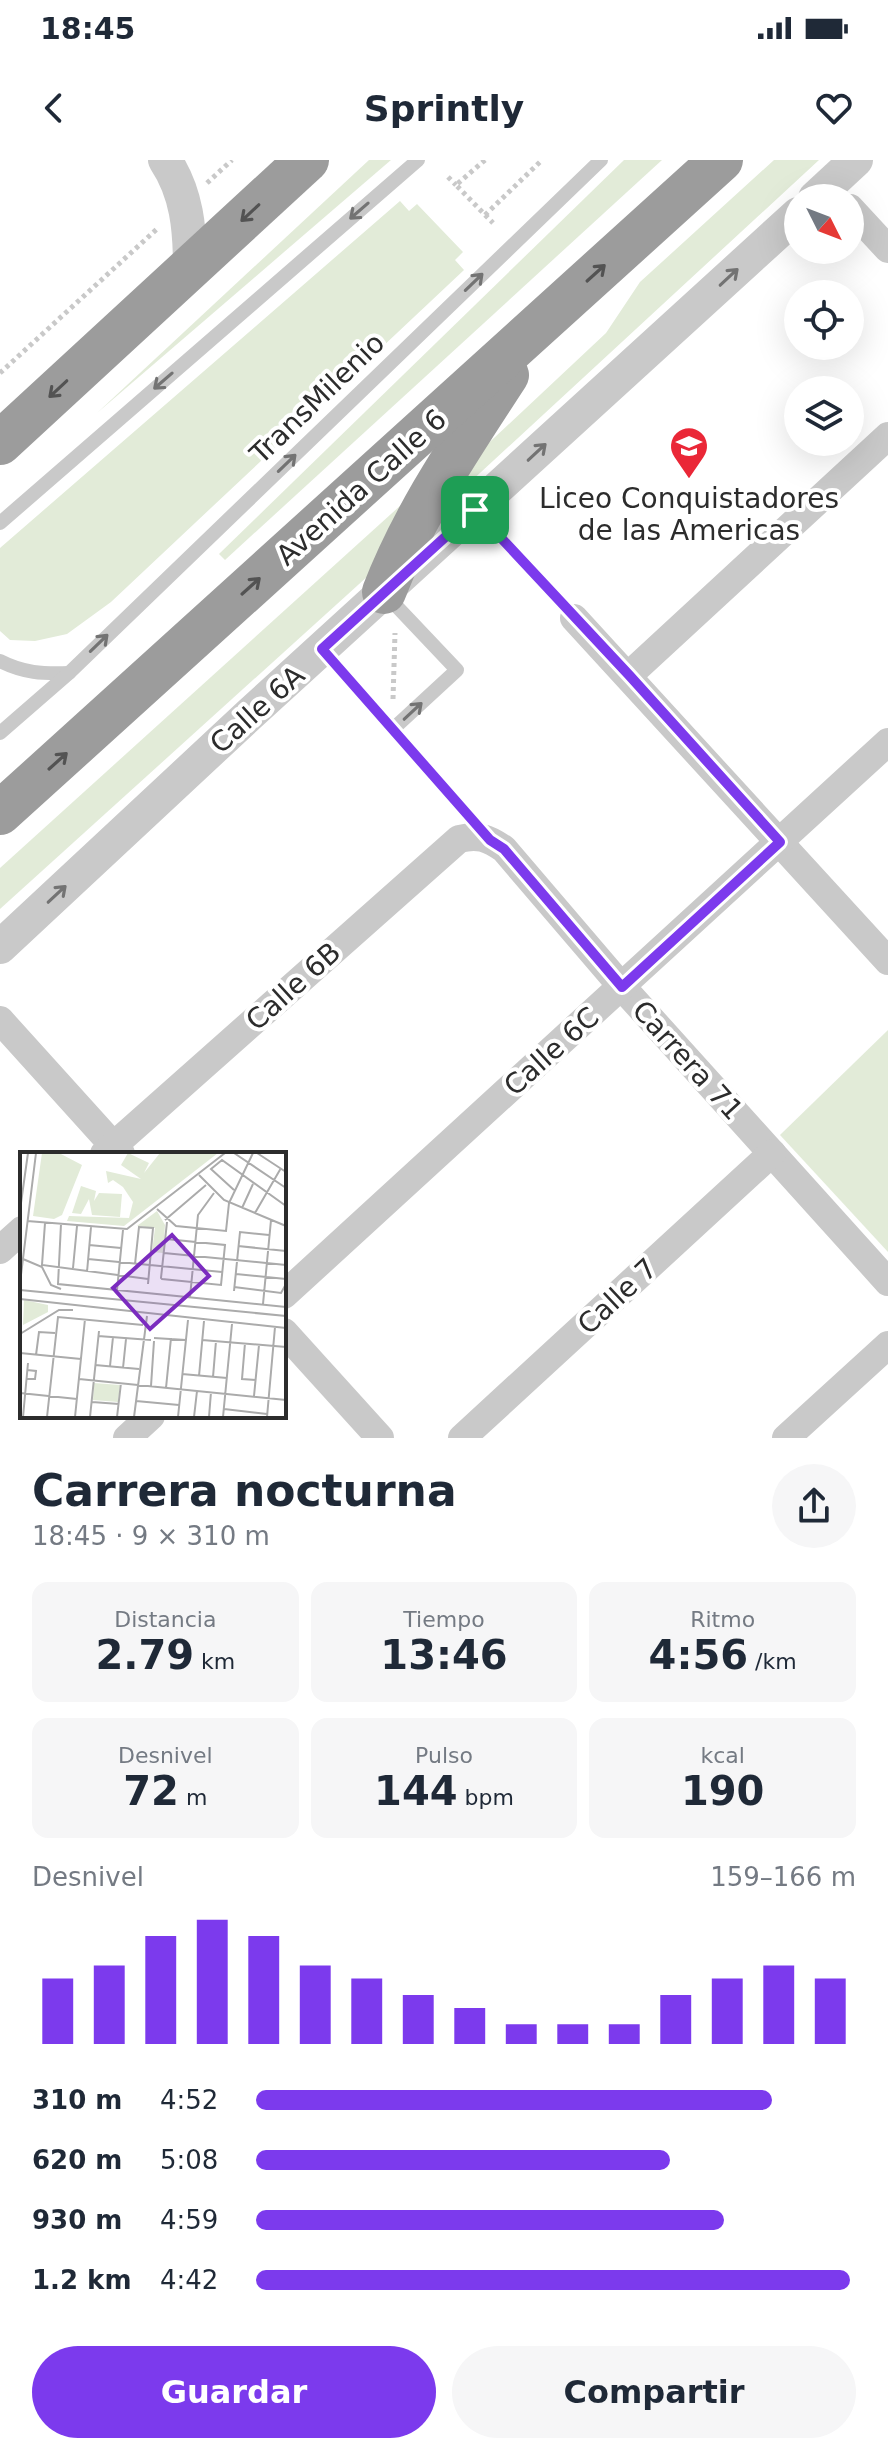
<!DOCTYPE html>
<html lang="es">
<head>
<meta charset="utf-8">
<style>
  :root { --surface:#fff; --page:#f6f6f7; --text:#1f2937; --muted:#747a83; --accent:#7c3aed }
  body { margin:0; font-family:"DejaVu Sans",sans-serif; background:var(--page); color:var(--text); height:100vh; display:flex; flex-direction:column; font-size:30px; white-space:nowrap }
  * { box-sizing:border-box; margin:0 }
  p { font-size:26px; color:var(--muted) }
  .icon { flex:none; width:44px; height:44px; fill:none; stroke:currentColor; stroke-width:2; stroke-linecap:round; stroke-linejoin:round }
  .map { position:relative; height:1278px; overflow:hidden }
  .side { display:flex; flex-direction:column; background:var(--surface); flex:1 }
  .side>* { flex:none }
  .needle { width:52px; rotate:132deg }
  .controls { position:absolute; left:784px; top:24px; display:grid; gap:16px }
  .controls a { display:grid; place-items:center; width:80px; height:80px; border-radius:50%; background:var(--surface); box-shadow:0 8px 32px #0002; font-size:40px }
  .pin { position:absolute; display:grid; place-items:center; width:68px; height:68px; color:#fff; margin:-34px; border-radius:16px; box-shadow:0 4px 12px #0006 }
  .round { display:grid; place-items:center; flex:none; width:84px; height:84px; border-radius:42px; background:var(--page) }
  .head { display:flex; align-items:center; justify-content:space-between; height:136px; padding:0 32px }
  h1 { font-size:44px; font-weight:600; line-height:60px }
  .figures { display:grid; grid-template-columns:repeat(3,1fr); gap:12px; height:136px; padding:8px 32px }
  .figures div { display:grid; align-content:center; border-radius:16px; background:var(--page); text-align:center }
  .figures b { font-size:40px; font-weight:600 }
  .figures small { font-size:22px; font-weight:400 }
  .figures p { font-size:22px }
  .chart { height:224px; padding:16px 32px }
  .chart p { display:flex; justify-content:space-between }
  .chart svg { width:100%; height:144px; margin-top:8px; stroke:var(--accent); stroke-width:6 }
  .cta { display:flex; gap:16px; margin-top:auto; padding:16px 32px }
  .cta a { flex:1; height:92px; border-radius:48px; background:var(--accent); color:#fff; font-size:32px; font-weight:600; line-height:92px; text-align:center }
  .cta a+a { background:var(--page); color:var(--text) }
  ul { padding:0 32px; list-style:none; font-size:26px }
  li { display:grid; grid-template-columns:128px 96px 1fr; align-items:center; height:60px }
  li i { height:20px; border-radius:10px; background:var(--accent) }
  .status { display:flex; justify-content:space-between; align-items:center; height:56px; padding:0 40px; background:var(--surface); direction:ltr }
  .status svg { height:22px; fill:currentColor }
  header { display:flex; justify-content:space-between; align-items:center; height:104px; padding:0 32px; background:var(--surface); font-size:36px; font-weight:600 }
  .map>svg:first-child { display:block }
  .green { fill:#e2ebd8 }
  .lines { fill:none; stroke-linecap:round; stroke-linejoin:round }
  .path { stroke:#c9c9c9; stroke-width:5; stroke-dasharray:4 4; stroke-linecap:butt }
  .service { stroke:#c9c9c9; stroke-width:14 }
  .minor { stroke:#c9c9c9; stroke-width:28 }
  .tertiary { stroke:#c9c9c9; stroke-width:34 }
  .trunk { stroke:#9c9c9c; stroke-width:44 }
  .oneway { stroke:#737373 }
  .oneway2 { stroke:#535353 }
  .route-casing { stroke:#fff; stroke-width:16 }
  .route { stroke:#7c3aed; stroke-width:10 }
  .labels { text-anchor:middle; stroke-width:8; stroke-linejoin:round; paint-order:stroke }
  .street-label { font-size:28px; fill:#2c2c2c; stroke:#fff }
  .poi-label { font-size:28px; fill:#2c2c2c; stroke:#fff }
  .inset-road { fill:none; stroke:#ababab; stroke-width:2 }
  .view { fill:#7b2cbf; fill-opacity:0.15; stroke:#7b2cbf; stroke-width:4 }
  .inset-edge { fill:none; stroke:#2c2c2c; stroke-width:4 }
</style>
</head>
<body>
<div class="status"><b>18:45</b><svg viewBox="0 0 49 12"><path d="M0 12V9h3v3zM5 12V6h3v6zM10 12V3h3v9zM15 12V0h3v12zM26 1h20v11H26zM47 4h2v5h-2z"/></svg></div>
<header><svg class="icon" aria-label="back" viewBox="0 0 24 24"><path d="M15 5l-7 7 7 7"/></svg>Sprintly<svg class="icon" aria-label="heart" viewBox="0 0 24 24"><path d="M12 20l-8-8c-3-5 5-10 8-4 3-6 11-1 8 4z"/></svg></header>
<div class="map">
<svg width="888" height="1278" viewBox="0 0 888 1278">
  <rect width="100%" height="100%" fill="#fff"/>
  <!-- green -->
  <g class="green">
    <polygon points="369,0 391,0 97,253"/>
    <polygon points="624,0 662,0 225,400 219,394"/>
    <polygon points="774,0 819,0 441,349 462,308 606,173 640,122"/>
    <polygon points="400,41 409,51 417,44 463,92 455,100 464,110 111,442 67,474 35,481 10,480 0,471 0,388"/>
    <polygon points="412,335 379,406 0,749 0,708"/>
    <polygon points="888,870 888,1092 780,975"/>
  </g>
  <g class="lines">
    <!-- path -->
    <g class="path">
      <polyline points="485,0 456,25 493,63"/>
      <polyline points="448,17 456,25"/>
      <polyline points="207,23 232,0"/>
      <polyline points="485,55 542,0"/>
      <polyline points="0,213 158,68"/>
      <polyline points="495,371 558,440"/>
      <polyline points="393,539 395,473"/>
      <polyline points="406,584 465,652"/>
    </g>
    <!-- service -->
    <g class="service">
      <polyline points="0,363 418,0"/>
      <polyline points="322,489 393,569 457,510 385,434"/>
      <path d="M0,501C23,513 43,514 69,513"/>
      <polyline points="0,573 69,513 601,0"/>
    </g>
    <!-- minor -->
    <g class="minor">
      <polyline points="850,48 888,89"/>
      <polyline points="574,458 888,801"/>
      <polyline points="629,515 888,276"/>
      <polyline points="0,860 121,994"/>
      <path d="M104,994L459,679C478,674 488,678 504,689L622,827L888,1122"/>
      <polyline points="0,1090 22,1070"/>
      <polyline points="284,1135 888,582"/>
      <polyline points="284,1172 380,1278"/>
      <polyline points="127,1278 151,1256"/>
      <polyline points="462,1278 772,993"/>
      <polyline points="786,1278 888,1185"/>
    </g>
    <!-- tertiary -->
    <g class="tertiary">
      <path d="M165,0C187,33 190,69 190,108"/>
      <polyline points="815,38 856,0"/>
      <polyline points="0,787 250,554 798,54"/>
    </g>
    <!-- trunk -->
    <g class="trunk">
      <polyline points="0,283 307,0"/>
      <path d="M384,432C414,354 461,286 507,215"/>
      <polyline points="0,653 721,0"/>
    </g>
  </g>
  <!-- one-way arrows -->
  <defs><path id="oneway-shaft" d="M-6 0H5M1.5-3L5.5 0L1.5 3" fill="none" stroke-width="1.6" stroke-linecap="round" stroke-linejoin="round" transform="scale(2)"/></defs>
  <g class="oneway">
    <use href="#oneway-shaft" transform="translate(359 51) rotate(139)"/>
    <use href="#oneway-shaft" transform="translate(729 117) rotate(-43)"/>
    <use href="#oneway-shaft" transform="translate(474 122) rotate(-44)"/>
    <use href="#oneway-shaft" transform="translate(163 221) rotate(139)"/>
    <use href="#oneway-shaft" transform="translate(537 292) rotate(-43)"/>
    <use href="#oneway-shaft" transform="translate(287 303) rotate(-44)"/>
    <use href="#oneway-shaft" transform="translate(99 483) rotate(-44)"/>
    <use href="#oneway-shaft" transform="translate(413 551) rotate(-43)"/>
    <use href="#oneway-shaft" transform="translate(57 734) rotate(-43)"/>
  </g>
  <g class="oneway2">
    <use href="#oneway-shaft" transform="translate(250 53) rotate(137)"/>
    <use href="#oneway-shaft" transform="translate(596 113) rotate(-42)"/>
    <use href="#oneway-shaft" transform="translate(58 229) rotate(137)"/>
    <use href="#oneway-shaft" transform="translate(251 426) rotate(-42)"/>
    <use href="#oneway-shaft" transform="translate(58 601) rotate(-42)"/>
  </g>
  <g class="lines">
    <!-- route casing -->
    <g class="route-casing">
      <polygon id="route" points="475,350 629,515 780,682 622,827 504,689 490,680 322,489"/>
    </g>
    <!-- route -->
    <use href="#route" class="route"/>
  </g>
  <!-- icons -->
  <defs>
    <g id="school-pin" transform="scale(2)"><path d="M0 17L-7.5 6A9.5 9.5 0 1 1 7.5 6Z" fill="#ea2737" stroke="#fff"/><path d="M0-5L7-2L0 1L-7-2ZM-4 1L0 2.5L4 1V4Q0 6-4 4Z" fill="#fff"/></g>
  </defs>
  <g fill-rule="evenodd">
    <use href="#school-pin" x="689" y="286"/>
  </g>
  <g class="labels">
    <!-- street labels -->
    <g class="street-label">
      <text transform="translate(317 238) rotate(-44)" y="10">TransMilenio</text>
      <text transform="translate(361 327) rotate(-42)" y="10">Avenida Calle 6</text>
      <text transform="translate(257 549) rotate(-42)" y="10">Calle 6A</text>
      <text transform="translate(293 826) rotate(-42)" y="10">Calle 6B</text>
      <text transform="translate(551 891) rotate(-42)" y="10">Calle 6C</text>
      <text transform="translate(688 900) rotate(48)" y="10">Carrera 71</text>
      <text transform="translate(617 1136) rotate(-43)" y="10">Calle 7</text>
    </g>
    <!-- poi labels -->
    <g class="poi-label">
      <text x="689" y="348">Liceo Conquistadores<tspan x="689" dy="32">de las Americas</tspan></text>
    </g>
  </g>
  <!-- overview -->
  <g transform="translate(20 992)">
    <rect width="266" height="266" fill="#fff"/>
    <path d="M22,1H39L62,13L42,63L34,67L13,64ZM108,1L129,11L124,21L140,1H198L104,74L47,69L49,64L109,66L113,50L103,35L93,28L88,31L86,19L121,27L101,13ZM61,34L76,39L74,49L79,41L102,42L100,65L72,63L69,47L61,62L52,61ZM137,59L145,73L143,101L132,100L135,76L117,74ZM4,148L28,153V160L3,173ZM74,231L100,233L98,250L73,248Z" fill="#e2ebd8"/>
    <path class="inset-road" d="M214,1L266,36M237,1L266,20M179,23L204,48L266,74M214,38L191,17L202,8L266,54M222,56L233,32M137,57L156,74L206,79L209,51L233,1M0,58L8,1M235,61L261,16M145,68L186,33M7,69L107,77L205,1M25,71L22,113L128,127M41,72L38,132L266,155M146,87L205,93L201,133L142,127L141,126L147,70M69,93L101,96M218,94L266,99M144,101L266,113M3,107L22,115L31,133L41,137M68,107L202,120M115,112L119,75L133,76L128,132M53,116L57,74M67,120L71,75M216,122L266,127M0,131L16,1M214,135L261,141L266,132M0,138L266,164M97,138L103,78M214,139L220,80L249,83M170,145L178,63L194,41M0,147L266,176M243,152L251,68M0,182L39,158H53M78,184L131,188M134,186L166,188M182,188L266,195M225,191L222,227L236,228M0,201L61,207M16,203L19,180L35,181M75,213L119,217M90,214L93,185M103,216L106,187M162,222L207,226M179,224L184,169M193,225L196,189M6,227H15L16,219L7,218M59,227L266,248M131,234L134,189M146,236L151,186M0,241L57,247M234,244L239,193M116,249L159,253M72,250L99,252M204,257L247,262M3,265L8,211M27,265L38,165L123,173M55,265L65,167M70,265L79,179M97,265L101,231M114,265L127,164M158,265L168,168M174,265L177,239M189,265L191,240M203,265L212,172M247,265L255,175"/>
    <path class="view" d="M152,83L189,124L130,177L93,136Z"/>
    <rect width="266" height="266" class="inset-edge"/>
  </g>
</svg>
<div class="controls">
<a><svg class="needle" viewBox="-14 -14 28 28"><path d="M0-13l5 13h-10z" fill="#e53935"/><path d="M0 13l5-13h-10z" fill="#747a83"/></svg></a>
<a><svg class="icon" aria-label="locate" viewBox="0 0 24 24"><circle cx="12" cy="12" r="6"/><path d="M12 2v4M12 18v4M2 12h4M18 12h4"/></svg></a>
<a><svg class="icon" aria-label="layers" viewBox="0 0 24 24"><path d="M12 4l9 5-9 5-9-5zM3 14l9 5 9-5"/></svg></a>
</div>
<div class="pin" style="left:475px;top:350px;background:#1e9e55"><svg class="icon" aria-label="arrive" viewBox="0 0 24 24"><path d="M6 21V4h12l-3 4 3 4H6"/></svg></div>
</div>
<section class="side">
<div class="head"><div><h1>Carrera nocturna</h1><p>18:45 · 9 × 310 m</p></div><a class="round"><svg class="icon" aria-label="share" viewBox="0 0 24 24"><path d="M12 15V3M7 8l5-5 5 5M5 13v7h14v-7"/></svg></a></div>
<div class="figures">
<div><p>Distancia</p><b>2.79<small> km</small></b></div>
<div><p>Tiempo</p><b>13:46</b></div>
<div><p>Ritmo</p><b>4:56<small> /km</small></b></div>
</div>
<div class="figures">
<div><p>Desnivel</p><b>72<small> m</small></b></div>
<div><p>Pulso</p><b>144<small> bpm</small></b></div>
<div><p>kcal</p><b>190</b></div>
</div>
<div class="chart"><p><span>Desnivel</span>159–166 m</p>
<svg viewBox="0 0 160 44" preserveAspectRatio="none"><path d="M5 44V24M15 44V20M25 44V11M35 44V6M45 44V11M55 44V20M65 44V24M75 44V29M85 44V33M95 44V38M105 44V38M115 44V38M125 44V29M135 44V24M145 44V20M155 44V24"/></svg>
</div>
<ul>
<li><b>310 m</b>4:52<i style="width:86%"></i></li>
<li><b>620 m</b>5:08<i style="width:69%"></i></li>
<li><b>930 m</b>4:59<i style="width:78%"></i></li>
<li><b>1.2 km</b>4:42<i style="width:99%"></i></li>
</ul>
<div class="cta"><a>Guardar</a><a>Compartir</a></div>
</section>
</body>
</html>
